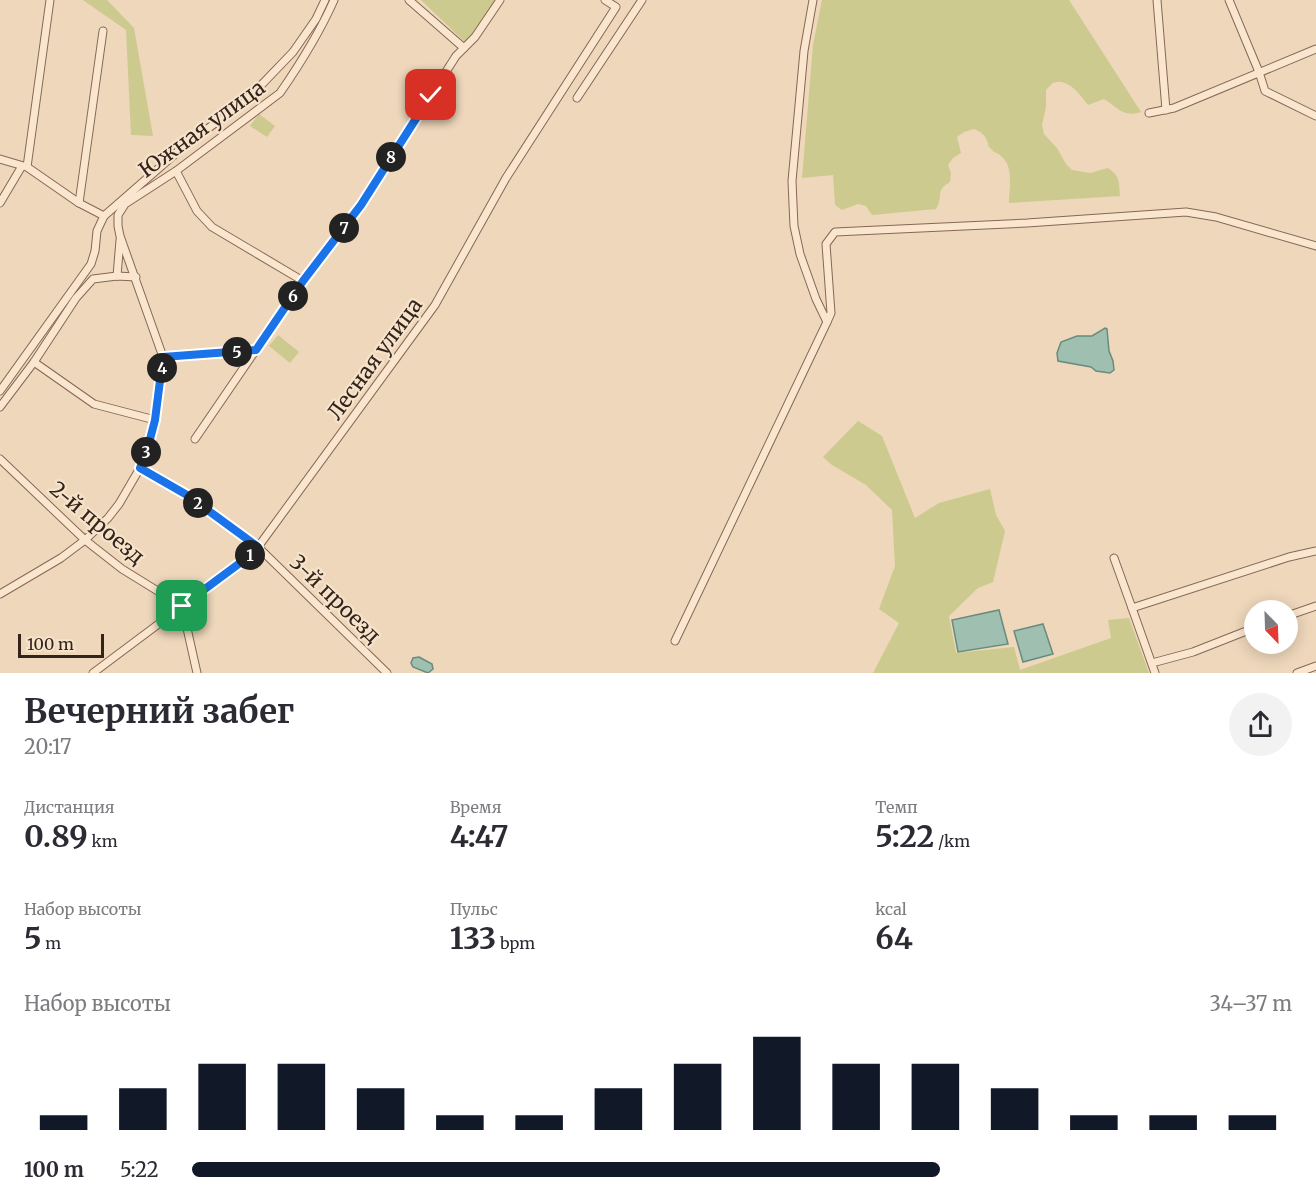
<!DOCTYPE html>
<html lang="ru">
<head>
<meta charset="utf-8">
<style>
  :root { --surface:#fff; --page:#f2f2f3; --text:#2b2b33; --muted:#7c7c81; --accent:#111827 }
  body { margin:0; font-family:Merriweather,serif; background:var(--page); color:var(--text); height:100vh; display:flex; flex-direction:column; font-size:22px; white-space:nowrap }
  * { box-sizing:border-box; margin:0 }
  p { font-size:20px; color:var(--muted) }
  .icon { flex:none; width:33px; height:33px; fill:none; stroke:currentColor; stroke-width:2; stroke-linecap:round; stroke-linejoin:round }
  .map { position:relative; height:673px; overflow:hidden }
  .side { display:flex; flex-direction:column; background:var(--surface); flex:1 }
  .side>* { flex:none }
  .needle { width:39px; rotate:157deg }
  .controls { position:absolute; left:1244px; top:600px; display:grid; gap:12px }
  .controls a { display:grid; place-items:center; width:54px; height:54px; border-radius:50%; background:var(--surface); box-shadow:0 3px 15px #0003; font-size:30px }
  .scale { position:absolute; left:18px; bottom:15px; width:86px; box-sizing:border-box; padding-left:6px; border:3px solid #34231a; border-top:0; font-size:16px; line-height:21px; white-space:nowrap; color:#34231a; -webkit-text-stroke:4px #f6e3cb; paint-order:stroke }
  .pin { position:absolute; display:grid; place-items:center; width:51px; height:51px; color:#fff; margin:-26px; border-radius:12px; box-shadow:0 3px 9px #0006 }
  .km { position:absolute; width:30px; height:30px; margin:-15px; border-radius:50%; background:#222; color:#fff; font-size:16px; line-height:30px; text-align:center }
  .round { display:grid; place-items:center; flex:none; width:63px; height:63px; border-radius:32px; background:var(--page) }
  .overview { display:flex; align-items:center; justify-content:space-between; height:102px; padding:0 24px }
  h1 { font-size:33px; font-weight:700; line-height:45px }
  .stats { display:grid; grid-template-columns:repeat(3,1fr); gap:9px; height:102px; padding:6px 24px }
  .stats div { display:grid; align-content:center }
  .stats b { font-size:30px; font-weight:700 }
  .stats small { font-size:16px; font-weight:400 }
  .stats p { font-size:16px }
  .chart { height:168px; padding:12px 24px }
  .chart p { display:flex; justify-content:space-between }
  .chart svg { width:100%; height:108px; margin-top:6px; stroke:var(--accent); stroke-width:6 }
  ul { padding:0 24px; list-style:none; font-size:20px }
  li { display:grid; grid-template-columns:96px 72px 1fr; align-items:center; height:45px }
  li i { height:15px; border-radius:8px; background:var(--accent) }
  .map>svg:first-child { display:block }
  .green { fill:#ccca8f }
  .water { fill:#9fbfb1; stroke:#678c7d; stroke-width:1.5 }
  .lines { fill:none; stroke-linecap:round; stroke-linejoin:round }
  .minor-casing { stroke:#866755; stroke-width:9 }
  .minor { stroke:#fae6ce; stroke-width:7 }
  .route-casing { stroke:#fff; stroke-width:12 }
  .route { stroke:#1a73e8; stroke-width:8 }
  .labels { text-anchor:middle; stroke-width:4.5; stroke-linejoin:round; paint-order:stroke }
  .street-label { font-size:21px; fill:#34231a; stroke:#f6e3cb }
</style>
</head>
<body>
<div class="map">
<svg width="1316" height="673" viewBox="0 0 1316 673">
  <rect width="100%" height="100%" fill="#eed7bb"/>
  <!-- green -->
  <g class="green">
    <polygon points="83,0 107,0 134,28 153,136 131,135 126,30"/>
    <polygon points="421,0 496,0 468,45"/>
    <path d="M822,0H1069L1141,112C1122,118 1118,107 1104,99L1088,105C1080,95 1068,77 1053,83C1051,84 1047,89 1046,90V107L1042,125L1044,134L1057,148L1066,164L1072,170L1090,173L1108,168C1120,176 1119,182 1120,196L1009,203C1009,190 1014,167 1002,157C999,153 994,153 991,149C986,144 990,147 987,141C985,134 979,131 974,129L964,132L957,137L961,153L953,158L948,165L951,173L950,182C934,191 944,197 936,209L872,215L866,206L858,204L842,210L835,205L833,175L802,178L813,45Z"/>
    <polygon points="259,114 275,126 267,137 250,126"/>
    <polygon points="278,335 299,352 290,363 269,346"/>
    <polygon points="858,421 882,436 915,518 939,503 990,489 996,515 1005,531 993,582 978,588 949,616 956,653 1014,647 1020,670 1111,638 1108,620 1129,618 1149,673 873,673 899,623 879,609 895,566 892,510 866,485 832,465 823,457"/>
  </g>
  <!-- water -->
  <g class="water">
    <polygon points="1105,328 1107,329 1109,351 1113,361 1114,370 1110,373 1096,371 1091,367 1058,361 1057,353 1061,342 1077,336 1092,336"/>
    <polygon points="999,610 1008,644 958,652 952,620"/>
    <polygon points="1043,624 1053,654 1023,662 1014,631"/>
    <polygon points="419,657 432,664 433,669 428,673 413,667 411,663 413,658"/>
  </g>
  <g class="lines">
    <!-- minor casing -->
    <g class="minor-casing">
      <g id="minor">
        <polyline points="409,0 464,48"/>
        <polyline points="1157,0 1166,110"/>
        <polyline points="1229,0 1259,72 1265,91 1316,116"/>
        <polyline points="577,98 642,0"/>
        <polyline points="1149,113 1174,108 1316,49"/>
        <polyline points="0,159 27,167 79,203 104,216 190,141 244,103 293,52 316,19 325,0"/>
        <polyline points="27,167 50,0"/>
        <polyline points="176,171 197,211 212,227 303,281"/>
        <polyline points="0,203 22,166"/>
        <polyline points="79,203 103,31"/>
        <polyline points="117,276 120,240"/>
        <polyline points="827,322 831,313 826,244 835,232 1027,223 1186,212 1216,217 1316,246"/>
        <polyline points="163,357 256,350"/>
        <polyline points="34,362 94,404 155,420"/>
        <polyline points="0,391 91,264 95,251 97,231 104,216"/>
        <polyline points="0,407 34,362 76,298 93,279 117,276 136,277"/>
        <polyline points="195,439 303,281 361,205 456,56 475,37 500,0"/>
        <polyline points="0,459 85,540 122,569 182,606 197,673"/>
        <polyline points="140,468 187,495 258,547 387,673"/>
        <polyline points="1114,558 1132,608 1289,557 1316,551"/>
        <path d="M0,594L61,558L85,540L108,518L119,504L140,468L149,443L155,420L163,357L120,236L118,226V215L125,204L176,171L280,93C300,64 320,32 334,0"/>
        <polyline points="1132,608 1155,673"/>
        <polyline points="1287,616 1316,606"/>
        <polyline points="675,641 827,322 816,299 800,254 794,226 793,204 792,181 804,51 813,0"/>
        <polyline points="1152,663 1193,652 1254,628"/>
        <polyline points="93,673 248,557 258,547 435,305 506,178 616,7 605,0"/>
        <polyline points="1297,673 1316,666"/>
      </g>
    </g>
    <!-- minor -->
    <use href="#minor" class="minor"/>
  </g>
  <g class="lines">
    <!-- route casing -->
    <g class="route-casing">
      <polyline id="route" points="182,606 248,557 258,547 187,495 140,468 149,443 155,420 163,357 256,350 303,281 361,205 431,95"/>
    </g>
    <!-- route -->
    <use href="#route" class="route"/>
  </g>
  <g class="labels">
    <!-- street labels -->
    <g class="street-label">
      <text transform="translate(202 129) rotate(-36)" y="7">Южная улица</text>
      <text transform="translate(375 359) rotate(-54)" y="7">Лесная улица</text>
      <text transform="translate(97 523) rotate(40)" y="7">2-й проезд</text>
      <text transform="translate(335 599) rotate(44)" y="7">3-й проезд</text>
    </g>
  </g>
</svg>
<div class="controls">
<a><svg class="needle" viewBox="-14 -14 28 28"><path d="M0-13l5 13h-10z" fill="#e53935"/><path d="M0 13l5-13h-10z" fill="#7c7c81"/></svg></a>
</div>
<div class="scale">100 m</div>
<div class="pin" style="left:182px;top:606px;background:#1e9e55"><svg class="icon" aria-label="arrive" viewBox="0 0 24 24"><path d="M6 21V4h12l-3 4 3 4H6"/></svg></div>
<div class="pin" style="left:431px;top:95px;background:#d93025"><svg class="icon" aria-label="check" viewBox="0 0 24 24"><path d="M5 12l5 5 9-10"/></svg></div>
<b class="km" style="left:250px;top:555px">1</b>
<b class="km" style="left:198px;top:503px">2</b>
<b class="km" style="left:146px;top:452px">3</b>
<b class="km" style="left:162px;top:368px">4</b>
<b class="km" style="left:237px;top:352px">5</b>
<b class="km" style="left:293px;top:296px">6</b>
<b class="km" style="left:344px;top:228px">7</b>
<b class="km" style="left:391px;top:157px">8</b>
</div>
<section class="side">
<div class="overview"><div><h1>Вечерний забег</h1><p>20:17</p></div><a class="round"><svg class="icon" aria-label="share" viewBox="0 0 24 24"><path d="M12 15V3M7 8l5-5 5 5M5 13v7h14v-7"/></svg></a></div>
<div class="stats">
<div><p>Дистанция</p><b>0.89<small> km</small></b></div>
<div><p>Время</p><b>4:47</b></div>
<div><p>Темп</p><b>5:22<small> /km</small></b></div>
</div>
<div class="stats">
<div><p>Набор высоты</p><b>5<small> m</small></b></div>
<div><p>Пульс</p><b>133<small> bpm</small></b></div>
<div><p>kcal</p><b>64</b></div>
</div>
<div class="chart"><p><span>Набор высоты</span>34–37 m</p>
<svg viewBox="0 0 160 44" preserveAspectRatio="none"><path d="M5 44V38M15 44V27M25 44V17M35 44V17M45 44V27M55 44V38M65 44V38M75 44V27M85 44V17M95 44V6M105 44V17M115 44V17M125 44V27M135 44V38M145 44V38M155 44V38"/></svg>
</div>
<ul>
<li><b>100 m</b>5:22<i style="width:68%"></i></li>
</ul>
</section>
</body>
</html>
